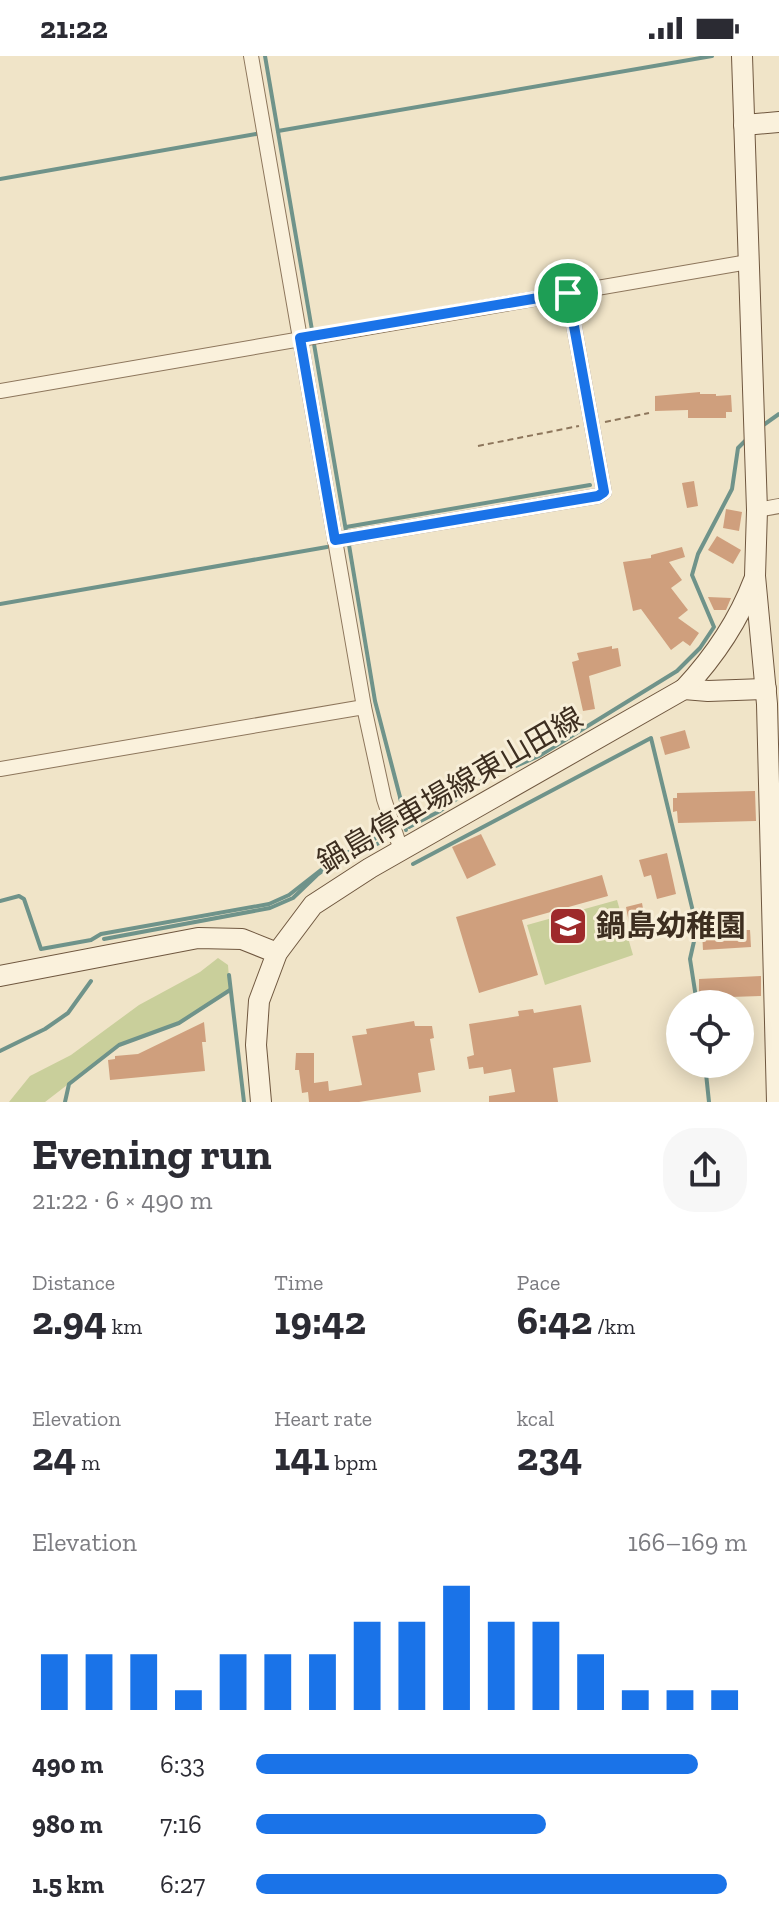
<!DOCTYPE html>
<html lang="en">
<head>
<meta charset="utf-8">
<style>
  :root { --surface:#fff; --page:#f7f7f7; --text:#2b2b33; --muted:#7c7c81; --accent:#1a73e8 }
  body { margin:0; font-family:"Zilla Slab","Noto Sans JP",serif; background:var(--page); color:var(--text); height:100vh; display:flex; flex-direction:column; font-size:30px; white-space:nowrap }
  * { box-sizing:border-box; margin:0 }
  p { font-size:26px; color:var(--muted) }
  .icon { flex:none; width:44px; height:44px; fill:none; stroke:currentColor; stroke-width:2; stroke-linecap:round; stroke-linejoin:round }
  .map { position:relative; height:1046px; overflow:hidden }
  .panel { display:flex; flex-direction:column; background:var(--surface); flex:1 }
  .panel>* { flex:none }
  .tools { position:absolute; left:666px; top:934px; display:grid; gap:16px }
  .tools a { display:grid; place-items:center; width:88px; height:88px; border-radius:50%; background:var(--surface); box-shadow:0 4px 20px #0003; font-size:40px }
  .pin { position:absolute; display:grid; place-items:center; width:68px; height:68px; color:#fff; margin:-34px; border:4px solid #fff; border-radius:50%; box-shadow:0 2px 8px #0007 }
  .round { display:grid; place-items:center; flex:none; width:84px; height:84px; border-radius:32px; background:var(--page) }
  .summary { display:flex; align-items:center; justify-content:space-between; height:136px; padding:0 32px }
  h1 { font-size:44px; font-weight:800; line-height:60px }
  .figures { display:grid; grid-template-columns:repeat(3,1fr); gap:12px; height:136px; padding:8px 32px }
  .figures div { display:grid; align-content:center }
  .figures b { font-size:40px; font-weight:800 }
  .figures small { font-size:22px; font-weight:400 }
  .figures p { font-size:22px }
  .chart { height:224px; padding:16px 32px }
  .chart p { display:flex; justify-content:space-between }
  .chart svg { width:100%; height:144px; margin-top:8px; stroke:var(--accent); stroke-width:6 }
  ul { padding:0 32px; list-style:none; font-size:26px }
  li { display:grid; grid-template-columns:128px 96px 1fr; align-items:center; height:60px }
  li i { height:20px; border-radius:10px; background:var(--accent) }
  .status { display:flex; justify-content:space-between; align-items:center; height:56px; padding:0 40px; background:var(--surface); direction:ltr }
  .status svg { height:22px; fill:currentColor }
  .map>svg:first-child { display:block }
  .green { fill:#c9cf9b }
  .lines { fill:none; stroke-linecap:round; stroke-linejoin:round }
  .stream { stroke:#6f938a; stroke-width:4 }
  .building { fill:#cf9f7d }
  .street-casing { stroke:#8d765c; stroke-width:16 }
  .secondary-casing { stroke:#6f573f; stroke-width:22 }
  .path { stroke:#8d765c; stroke-width:2; stroke-dasharray:6 4; stroke-linecap:butt }
  .street { stroke:#faf1dc; stroke-width:14 }
  .secondary { stroke:#faf1dc; stroke-width:20 }
  .route-casing { stroke:#fff; stroke-width:16 }
  .route { stroke:#1a73e8; stroke-width:10 }
  .labels { text-anchor:middle; stroke-width:6; stroke-linejoin:round; paint-order:stroke }
  .street-label { font-size:30px; fill:#3d2e20; stroke:#f7eed8 }
  .poi-label { font-size:30px; font-weight:bold; fill:#3d2e20; stroke:#f7eed8; text-anchor:start }
</style>
</head>
<body>
<div class="status"><b>21:22</b><svg viewBox="0 0 49 12"><path d="M0 12V9h3v3zM5 12V6h3v6zM10 12V3h3v9zM15 12V0h3v12zM26 1h20v11H26zM47 4h2v5h-2z"/></svg></div>
<div class="map">
<svg width="779" height="1046" viewBox="0 0 779 1046">
  <rect width="100%" height="100%" fill="#f0e4c8"/>
  <!-- green -->
  <g class="green">
    <polygon points="617,844 633,899 545,929 527,869"/>
    <polygon points="218,902 228,909 230,934 179,967 119,989 45,1046 9,1046 30,1020 71,999 139,949 200,916"/>
  </g>
  <g class="lines">
    <!-- stream -->
    <g class="stream">
      <polyline points="265,0 312,274"/>
      <polyline points="278,75 712,0"/>
      <polyline points="0,123 256,78"/>
      <polyline points="314,288 346,475"/>
      <polyline points="762,370 779,358"/>
      <polyline points="346,471 590,429"/>
      <polyline points="349,489 375,645 400,741"/>
      <polyline points="0,548 327,491"/>
      <polyline points="400,742 409,771 440,755 483,724 539,700 677,615 700,592 714,571 692,519 698,498 732,433 738,392 746,384"/>
      <polyline points="400,750 406,774"/>
      <polyline points="413,808 651,682 697,872 690,903 697,948"/>
      <polyline points="0,845 19,840 24,843 41,893 91,884 101,878 269,848 289,839 335,803 384,778 382,761"/>
      <polyline points="104,883 270,852 293,842 317,819 339,803 382,786"/>
      <polyline points="229,919 244,1046"/>
      <polyline points="0,995 45,973 68,957 91,925"/>
      <polyline points="705,1008 709,1046"/>
      <polyline points="65,1046 69,1028 119,989 179,967 230,934"/>
    </g>
  </g>
  <!-- building -->
  <g class="building">
    <polygon points="700,336 700,338 716,338 716,340 731,339 732,356 726,356 726,362 688,362 688,354 655,355 655,340"/>
    <polygon points="694,425 698,450 687,452 682,427"/>
    <polygon points="726,453 742,456 739,475 723,472"/>
    <polygon points="717,480 741,494 733,508 708,494"/>
    <polygon points="682,491 685,501 669,506 682,524 671,532 688,554 678,562 699,577 690,590 683,585 671,594 641,553 633,555 623,506 651,502 651,499"/>
    <polygon points="708,541 731,542 726,554 714,554"/>
    <polygon points="612,590 612,593 618,592 621,610 589,620 595,653 583,655 572,606 579,604 577,597"/>
    <polygon points="685,674 690,692 665,699 660,681"/>
    <polygon points="755,735 756,765 678,767 677,755 673,756 673,742 677,742 677,737"/>
    <polygon points="481,778 496,809 467,823 452,791"/>
    <polygon points="667,797 676,838 657,843 651,819 644,821 639,804"/>
    <polygon points="602,819 608,840 522,864 538,919 479,937 456,861"/>
    <polygon points="642,847 646,869 630,872 626,851"/>
    <polygon points="724,874 750,874 751,891 703,894 702,876"/>
    <polygon points="761,920 761,940 699,942 699,923"/>
    <polygon points="581,949 591,1006 553,1012 558,1046 489,1046 489,1040 515,1036 511,1013 484,1018 483,1011 469,1013 467,1001 474,999 469,968 519,960 518,955 533,953 534,957"/>
    <polygon points="414,965 415,970 432,970 434,982 430,983 435,1014 418,1017 421,1036 359,1046 309,1046 308,1036 302,1037 299,1014 295,1014 296,997 314,997 314,1027 328,1025 329,1035 362,1029 352,980 367,978 366,973"/>
    <polygon points="204,966 206,986 202,986 205,1015 110,1024 108,1004 115,1003 115,1000 138,998"/>
  </g>
  <g class="lines">
    <!-- street casing -->
    <g class="street-casing">
      <g id="street">
        <polyline points="251,0 364,651 384,743 401,794"/>
        <polyline points="0,335 748,206"/>
        <polyline points="757,454 779,450"/>
        <polyline points="335,484 598,440 604,436 568,237"/>
        <polyline points="0,713 364,651"/>
      </g>
    </g>
    <!-- secondary casing -->
    <g class="secondary-casing">
      <g id="secondary">
        <polyline points="742,0 757,454 755,520 767,648 777,1046"/>
        <polyline points="744,69 779,66"/>
        <polyline points="684,633 708,635 766,633"/>
        <polyline points="0,920 198,882 242,883 277,897"/>
        <path d="M261,1046L256,989L259,945L277,897L313,849L370,812L684,633C715,600 738,566 754,524"/>
      </g>
    </g>
    <!-- path -->
    <g class="path">
      <polyline points="605,366 649,357"/>
      <polyline points="478,390 579,370"/>
    </g>
    <!-- street -->
    <use href="#street" class="street"/>
    <!-- secondary -->
    <use href="#secondary" class="secondary"/>
  </g>
  <g class="lines">
    <!-- route casing -->
    <g class="route-casing">
      <polygon id="route" points="568,237 604,436 598,440 335,484 300,282"/>
    </g>
    <!-- route -->
    <use href="#route" class="route"/>
  </g>
  <!-- icons -->
  <defs>
    <g id="school-square" transform="scale(2)"><rect x="-9" y="-9" width="18" height="18" rx="4" fill="#9e2a2b" stroke="#f7eed8"/><path d="M0-5L7-2L0 1L-7-2ZM-4 1L0 2.5L4 1V4Q0 6-4 4Z" fill="#fff"/></g>
  </defs>
  <g fill-rule="evenodd">
    <use href="#school-square" x="568" y="870"/>
  </g>
  <g class="labels">
    <!-- street labels -->
    <g class="street-label">
      <text transform="translate(450 734) rotate(-30)" y="10">鍋島停車場線東山田線</text>
    </g>
    <!-- poi labels -->
    <g class="poi-label">
      <text x="596" y="880">鍋島幼稚園</text>
    </g>
  </g>
</svg>
<div class="tools">
<a><svg class="icon" aria-label="locate" viewBox="0 0 24 24"><circle cx="12" cy="12" r="6"/><path d="M12 2v4M12 18v4M2 12h4M18 12h4"/></svg></a>
</div>
<div class="pin" style="left:568px;top:237px;background:#1e9e55"><svg class="icon" aria-label="arrive" viewBox="0 0 24 24"><path d="M6 21V4h12l-3 4 3 4H6"/></svg></div>
</div>
<section class="panel">
<div class="summary"><div><h1>Evening run</h1><p>21:22 · 6 × 490 m</p></div><a class="round"><svg class="icon" aria-label="share" viewBox="0 0 24 24"><path d="M12 15V3M7 8l5-5 5 5M5 13v7h14v-7"/></svg></a></div>
<div class="figures">
<div><p>Distance</p><b>2.94<small> km</small></b></div>
<div><p>Time</p><b>19:42</b></div>
<div><p>Pace</p><b>6:42<small> /km</small></b></div>
</div>
<div class="figures">
<div><p>Elevation</p><b>24<small> m</small></b></div>
<div><p>Heart rate</p><b>141<small> bpm</small></b></div>
<div><p>kcal</p><b>234</b></div>
</div>
<div class="chart"><p><span>Elevation</span>166–169 m</p>
<svg viewBox="0 0 160 44" preserveAspectRatio="none"><path d="M5 44V27M15 44V27M25 44V27M35 44V38M45 44V27M55 44V27M65 44V27M75 44V17M85 44V17M95 44V6M105 44V17M115 44V17M125 44V27M135 44V38M145 44V38M155 44V38"/></svg>
</div>
<ul>
<li><b>490 m</b>6:33<i style="width:90%"></i></li>
<li><b>980 m</b>7:16<i style="width:59%"></i></li>
<li><b>1.5 km</b>6:27<i style="width:96%"></i></li>
</ul>
</section>
</body>
</html>
